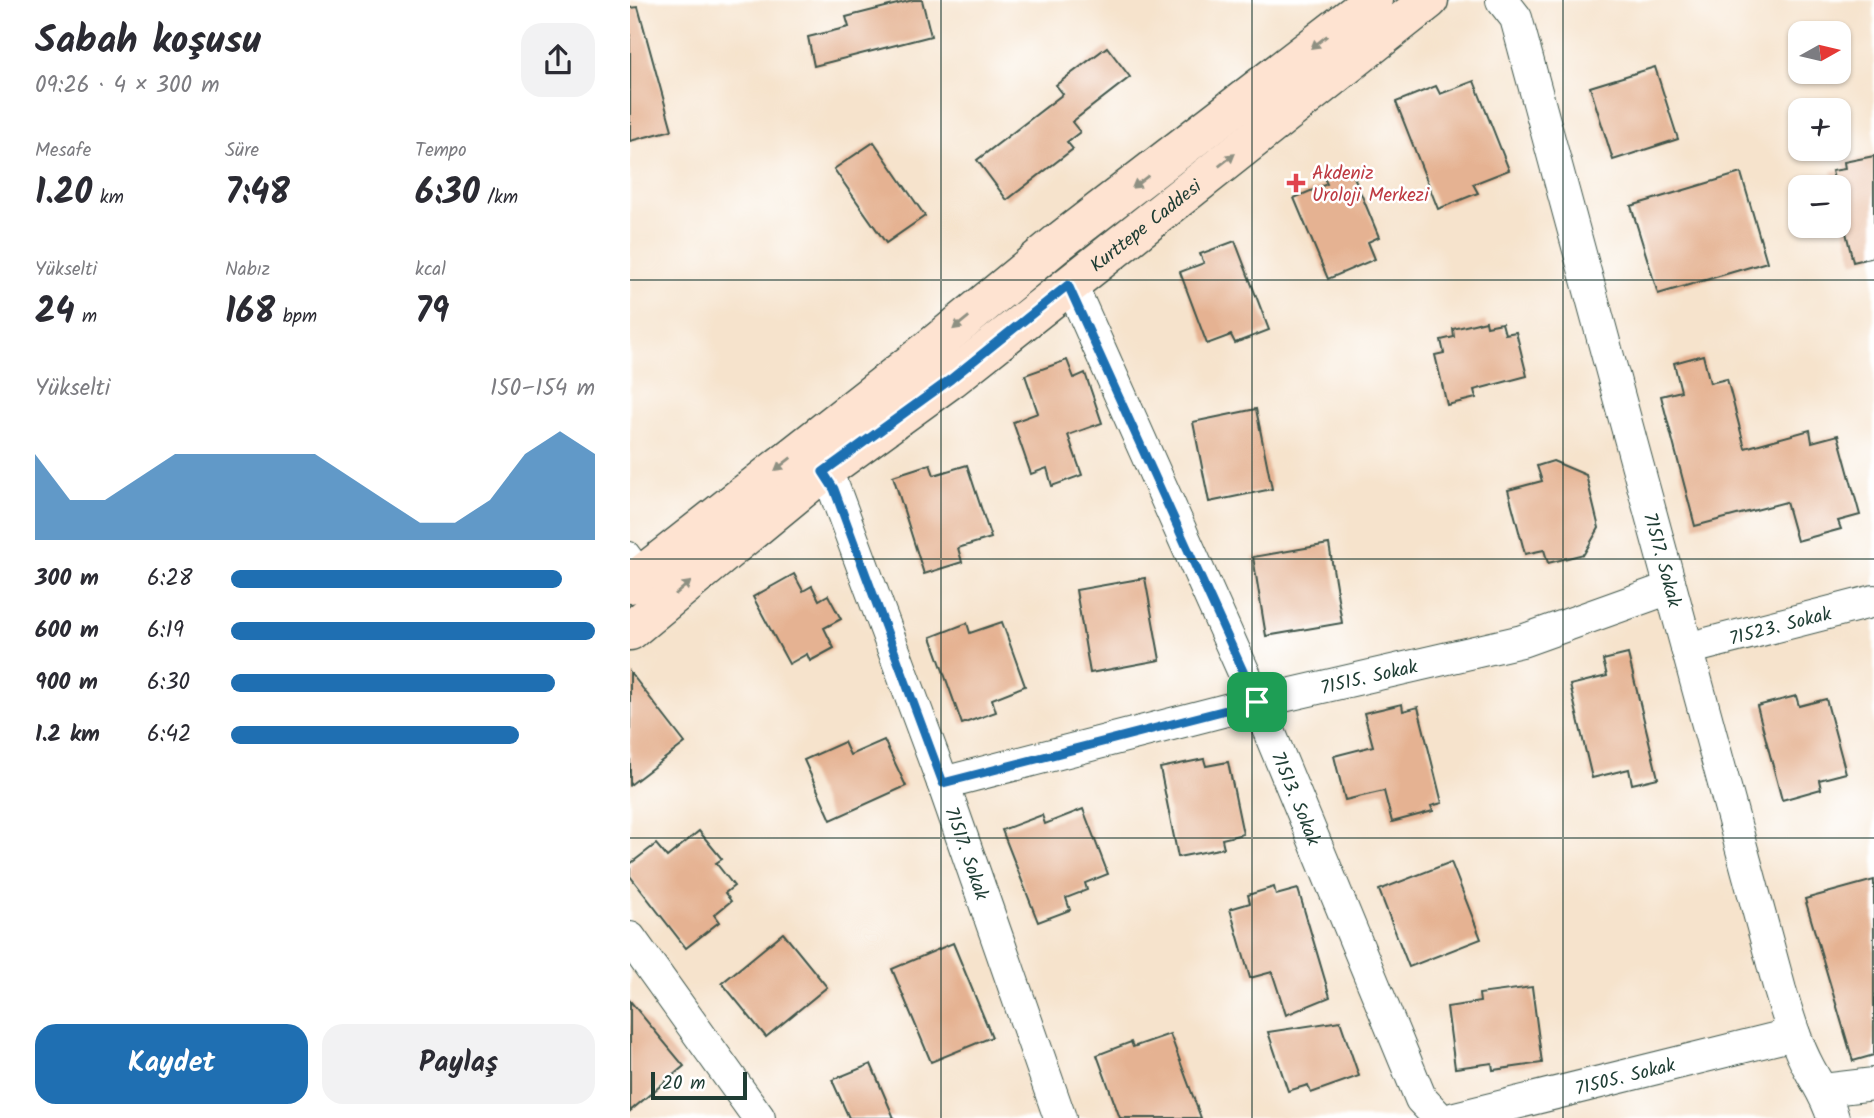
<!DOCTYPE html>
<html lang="tr">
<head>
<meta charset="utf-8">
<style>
  :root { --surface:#fff; --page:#f2f2f3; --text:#2b2b33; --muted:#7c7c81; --accent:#1f6fb2 }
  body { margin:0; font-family:Kalam,sans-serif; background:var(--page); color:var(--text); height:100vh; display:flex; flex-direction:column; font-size:26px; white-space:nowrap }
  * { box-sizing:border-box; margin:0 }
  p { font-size:23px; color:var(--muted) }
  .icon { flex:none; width:38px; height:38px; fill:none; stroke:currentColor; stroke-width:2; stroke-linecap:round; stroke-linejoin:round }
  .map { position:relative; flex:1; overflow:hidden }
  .drawer { display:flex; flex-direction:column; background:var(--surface); width:630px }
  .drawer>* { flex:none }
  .needle { width:46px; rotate:82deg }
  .controls { position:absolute; left:1158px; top:21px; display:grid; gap:14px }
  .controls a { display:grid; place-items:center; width:63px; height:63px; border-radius:14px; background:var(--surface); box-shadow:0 2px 5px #0004; font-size:35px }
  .scale { position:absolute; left:21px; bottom:18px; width:96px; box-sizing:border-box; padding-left:7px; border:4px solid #1f3d34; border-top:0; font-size:19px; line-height:24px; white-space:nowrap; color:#1f3d34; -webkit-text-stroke:5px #fff; paint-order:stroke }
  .pin { position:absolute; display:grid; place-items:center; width:60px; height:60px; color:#fff; margin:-30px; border-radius:14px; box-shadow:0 4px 10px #0006 }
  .round { display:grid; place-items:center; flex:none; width:74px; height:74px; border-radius:21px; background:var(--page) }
  .overview { display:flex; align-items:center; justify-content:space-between; height:119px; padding:0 35px }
  h1 { font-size:38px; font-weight:600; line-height:52px }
  .figures { display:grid; grid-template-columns:repeat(3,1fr); gap:10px; height:119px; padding:7px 35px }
  .figures div { display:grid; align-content:center }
  .figures b { font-size:35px; font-weight:600 }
  .figures small { font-size:19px; font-weight:400 }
  .figures p { font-size:19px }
  .chart { height:196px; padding:14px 35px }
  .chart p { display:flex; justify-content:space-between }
  .chart svg { width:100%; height:126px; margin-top:7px; fill:var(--accent); opacity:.7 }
  .primary-button { display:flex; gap:14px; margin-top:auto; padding:14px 35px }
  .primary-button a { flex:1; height:80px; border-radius:21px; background:var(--accent); color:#fff; font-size:28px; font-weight:600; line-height:80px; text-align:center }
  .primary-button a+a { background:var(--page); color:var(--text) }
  ul { padding:0 35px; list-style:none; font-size:23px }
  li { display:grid; grid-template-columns:112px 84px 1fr; align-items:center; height:52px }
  li i { height:18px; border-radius:9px; background:var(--accent) }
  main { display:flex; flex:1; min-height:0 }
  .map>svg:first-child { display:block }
  .building { fill:#e5b292 }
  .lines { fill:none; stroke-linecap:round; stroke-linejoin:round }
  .service-casing { stroke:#3f564b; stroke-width:18 }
  .minor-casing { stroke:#3f564b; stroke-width:34 }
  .secondary-casing { stroke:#3f564b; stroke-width:41 }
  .service { stroke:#fff; stroke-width:16 }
  .minor { stroke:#fff; stroke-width:32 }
  .secondary { stroke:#fee3d1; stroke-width:38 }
  .oneway { fill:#8e9082 }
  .route-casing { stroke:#fff; stroke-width:14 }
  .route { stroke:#1f6fb2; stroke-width:9 }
  .grid { fill:none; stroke:#1f3d34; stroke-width:2; stroke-opacity:0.55 }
  .health-dot { fill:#e0444e; stroke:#fff; stroke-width:2.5 }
  .labels { text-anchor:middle; stroke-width:5; stroke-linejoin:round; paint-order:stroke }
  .health-label { font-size:19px; fill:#be3a42; stroke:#fff; text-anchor:start }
  .street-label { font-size:19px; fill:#1f3d34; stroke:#fff }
</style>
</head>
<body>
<main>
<section class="drawer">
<div class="overview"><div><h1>Sabah koşusu</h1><p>09:26 · 4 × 300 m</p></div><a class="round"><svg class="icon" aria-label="share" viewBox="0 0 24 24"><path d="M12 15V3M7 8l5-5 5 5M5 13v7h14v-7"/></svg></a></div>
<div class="figures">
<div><p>Mesafe</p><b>1.20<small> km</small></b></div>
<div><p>Süre</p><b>7:48</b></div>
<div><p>Tempo</p><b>6:30<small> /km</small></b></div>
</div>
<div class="figures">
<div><p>Yükselti</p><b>24<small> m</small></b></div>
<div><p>Nabız</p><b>168<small> bpm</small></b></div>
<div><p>kcal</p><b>79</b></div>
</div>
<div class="chart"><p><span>Yükselti</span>150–154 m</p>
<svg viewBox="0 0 160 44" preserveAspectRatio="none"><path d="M0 44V14L10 30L20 30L30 22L40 14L50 14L60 14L70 14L80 14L90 22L100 30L110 38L120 38L130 30L140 14L150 6L160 14V44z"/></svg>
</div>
<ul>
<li><b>300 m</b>6:28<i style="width:91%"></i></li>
<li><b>600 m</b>6:19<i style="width:100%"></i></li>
<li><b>900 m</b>6:30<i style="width:89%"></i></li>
<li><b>1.2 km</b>6:42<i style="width:79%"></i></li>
</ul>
<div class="primary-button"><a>Kaydet</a><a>Paylaş</a></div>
</section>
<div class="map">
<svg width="1244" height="1118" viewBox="0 0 1244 1118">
  <rect width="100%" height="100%" fill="#fff"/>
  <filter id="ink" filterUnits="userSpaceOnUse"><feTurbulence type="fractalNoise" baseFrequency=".0143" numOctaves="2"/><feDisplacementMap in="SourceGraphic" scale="14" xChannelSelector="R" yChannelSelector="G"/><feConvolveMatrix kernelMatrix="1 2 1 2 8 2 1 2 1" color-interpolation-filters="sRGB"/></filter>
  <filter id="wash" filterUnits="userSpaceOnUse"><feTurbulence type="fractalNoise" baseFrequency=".00686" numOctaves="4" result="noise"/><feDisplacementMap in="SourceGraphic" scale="28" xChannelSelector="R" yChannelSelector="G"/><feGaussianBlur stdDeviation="1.57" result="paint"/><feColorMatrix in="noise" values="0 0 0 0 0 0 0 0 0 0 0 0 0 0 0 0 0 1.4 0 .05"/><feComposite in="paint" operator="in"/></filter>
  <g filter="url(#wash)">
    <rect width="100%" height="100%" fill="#f6e3cc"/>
    <g id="blocks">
      <!-- building -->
      <g class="building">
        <polygon points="283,0 292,0 301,36 184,66 178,37 219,27 216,17"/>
        <polygon points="8,7 42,130 0,141 0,8"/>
        <polygon points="477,47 500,77 442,122 450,132 437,142 443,149 377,200 347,160 433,94 426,85"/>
        <polygon points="1025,67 1048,139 983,160 960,87"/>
        <polygon points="844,81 879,170 843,184 848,193 808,209 766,102 806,86 810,94"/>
        <polygon points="244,142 295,216 256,243 204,169"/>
        <polygon points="1244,156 1244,257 1223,262 1209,203 1209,187 1206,187 1202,171 1215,169 1214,162"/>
        <polygon points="720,167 749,237 738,242 745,259 698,279 664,198 697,184 694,178"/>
        <polygon points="1111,173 1137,262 1028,294 1001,206"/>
        <polygon points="605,241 639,330 605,343 601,335 577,344 550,272 574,263 570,254"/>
        <polygon points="856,321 857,326 872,323 875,334 886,332 897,376 844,390 846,398 817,405 805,355 814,353 811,340 824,337 823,329"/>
        <polygon points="1073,355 1080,383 1097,379 1115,448 1180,430 1182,442 1208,435 1230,515 1208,521 1211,529 1167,541 1156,502 1065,526 1031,396 1051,391 1044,363"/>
        <polygon points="437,360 444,378 455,373 472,423 438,435 452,475 422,486 417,468 401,474 383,422 408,413 395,375"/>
        <polygon points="626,409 642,489 579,502 563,422"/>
        <polygon points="923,461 956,475 969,528 954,554 918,563 914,550 895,554 878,490 912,481 907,466"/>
        <polygon points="300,464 304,475 337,465 361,538 328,548 332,562 294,574 263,476"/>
        <polygon points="699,544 712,623 636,636 623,557"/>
        <polygon points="164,574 173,591 182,586 189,600 198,595 211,619 194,628 204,648 180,661 177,654 159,664 123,597"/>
        <polygon points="515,578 530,660 460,673 446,590"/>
        <polygon points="372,622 395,686 362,699 366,712 332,724 301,637 337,623 340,633"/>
        <polygon points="998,654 1028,778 1002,784 999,769 962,778 940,685 977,676 973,660"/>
        <polygon points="0,672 55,743 0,785"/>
        <polygon points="1166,696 1169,706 1196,699 1216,773 1189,780 1191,789 1152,800 1127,706"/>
        <polygon points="772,704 773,711 788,707 812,803 801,806 803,811 762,822 754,791 715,800 704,756 743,746 734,713"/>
        <polygon points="254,740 276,786 201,820 174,760 214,742 220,755"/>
        <polygon points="574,759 576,766 598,762 613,834 592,839 594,848 548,857 530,768"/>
        <polygon points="453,809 478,874 455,883 457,890 436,898 440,910 408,922 372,830 412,815 415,824"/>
        <polygon points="69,831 92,859 86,863 104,886 95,893 101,901 84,915 89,922 56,948 0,876 0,864 26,844 37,857"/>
        <polygon points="821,862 851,939 779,967 749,890"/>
        <polygon points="1244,880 1244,1055 1223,1061 1175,899"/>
        <polygon points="644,887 646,895 668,889 700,997 656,1015 642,972 620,978 600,909 620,903 618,895"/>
        <polygon points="153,933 197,987 136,1037 92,983"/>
        <polygon points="323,943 362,1037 301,1062 262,969"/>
        <polygon points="902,987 912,1063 863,1070 862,1063 825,1068 817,1007 850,1002 849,994"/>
        <polygon points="0,1001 54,1066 0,1111"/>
        <polygon points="710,1021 729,1076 681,1093 678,1085 658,1091 638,1032"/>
        <polygon points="540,1034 571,1118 490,1118 467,1055 501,1042 503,1047"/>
        <polygon points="241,1064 264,1118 219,1118 202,1080"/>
      </g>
    </g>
  </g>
  <g filter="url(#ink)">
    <use href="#blocks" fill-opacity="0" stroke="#3f564b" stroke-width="2"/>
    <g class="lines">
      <!-- service casing -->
      <g class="service-casing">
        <polyline id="service" points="0,550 16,571"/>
      </g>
      <!-- minor casing -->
      <g class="minor-casing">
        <g id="minor">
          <path id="s1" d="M872,0L886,18L1150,990C1158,1016 1166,1044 1179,1068C1188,1085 1198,1099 1203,1118"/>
          <path id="s2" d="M438,285L447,298L627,702L791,1099L809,1118"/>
          <path id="s3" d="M193,472L204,489L313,783L430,1118"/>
          <path id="s4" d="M1057,649L1244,601"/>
          <path id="s5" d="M313,783L627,702L892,641L1040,588"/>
          <polyline points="0,938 129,1118"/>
          <polyline points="1193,1090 1244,1084"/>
          <path id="s6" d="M825,1118L1164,1034"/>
        </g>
      </g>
      <!-- secondary casing -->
      <g class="secondary-casing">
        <g id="secondary">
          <polyline points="0,584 298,350 429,242 743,0"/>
          <path id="s7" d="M0,631L193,472L321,379L799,0"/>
        </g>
      </g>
      <!-- service -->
      <use href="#service" class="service"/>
      <!-- minor -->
      <use href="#minor" class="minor"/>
      <!-- secondary -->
      <use href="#secondary" class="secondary"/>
    </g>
    <!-- one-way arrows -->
    <defs><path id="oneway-solid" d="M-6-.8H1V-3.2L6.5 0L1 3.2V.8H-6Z" transform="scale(1.75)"/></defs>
    <g class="oneway">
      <use href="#oneway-solid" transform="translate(689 42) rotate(142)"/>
      <use href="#oneway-solid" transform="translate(597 160) rotate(-38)"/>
      <use href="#oneway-solid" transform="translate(510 182) rotate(143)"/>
      <use href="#oneway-solid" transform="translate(331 323) rotate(141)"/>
      <use href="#oneway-solid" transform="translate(153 464) rotate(142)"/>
      <use href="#oneway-solid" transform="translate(53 588) rotate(-40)"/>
    </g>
  </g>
  <g class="lines" filter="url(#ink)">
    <!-- route casing -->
    <g class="route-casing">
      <polygon id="route" points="438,285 627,702 313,783 204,489 193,472 321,379"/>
    </g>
    <!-- route -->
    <use href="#route" class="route"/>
  </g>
  <!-- grid -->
  <path class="grid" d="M311,0V1118M622,0V1118M933,0V1118M0,280H1244M0,559H1244M0,838H1244"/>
  <!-- markers -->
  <path class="health-dot" d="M662.5 172.5h7v7h7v7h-7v7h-7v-7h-7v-7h7z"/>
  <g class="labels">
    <!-- health labels -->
    <g class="health-label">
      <text x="682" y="179">Akdeniz<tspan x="682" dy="22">Uroloji Merkezi</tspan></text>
    </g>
    <!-- street labels -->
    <g class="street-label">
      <text dy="7" stroke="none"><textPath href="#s7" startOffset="656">Kurttepe Caddesi</textPath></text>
      <text dy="7" stroke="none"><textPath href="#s1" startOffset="584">71517. Sokak</textPath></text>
      <text dy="7" stroke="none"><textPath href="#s4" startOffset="96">71523. Sokak</textPath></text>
      <text dy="7" stroke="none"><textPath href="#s5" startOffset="439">71515. Sokak</textPath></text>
      <text dy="7" stroke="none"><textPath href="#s2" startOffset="562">71513. Sokak</textPath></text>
      <text dy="7" stroke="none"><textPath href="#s3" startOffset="408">71517. Sokak</textPath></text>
      <text dy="7" stroke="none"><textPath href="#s6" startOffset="175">71505. Sokak</textPath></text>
    </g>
  </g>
</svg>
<div class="controls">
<a><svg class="needle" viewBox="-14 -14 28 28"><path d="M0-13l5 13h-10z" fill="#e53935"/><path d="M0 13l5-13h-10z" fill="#7c7c81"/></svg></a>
<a>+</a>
<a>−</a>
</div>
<div class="scale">20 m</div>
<div class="pin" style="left:627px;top:702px;background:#1e9e55"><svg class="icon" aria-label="arrive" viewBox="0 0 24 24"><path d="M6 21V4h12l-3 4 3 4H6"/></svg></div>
</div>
</main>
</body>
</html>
